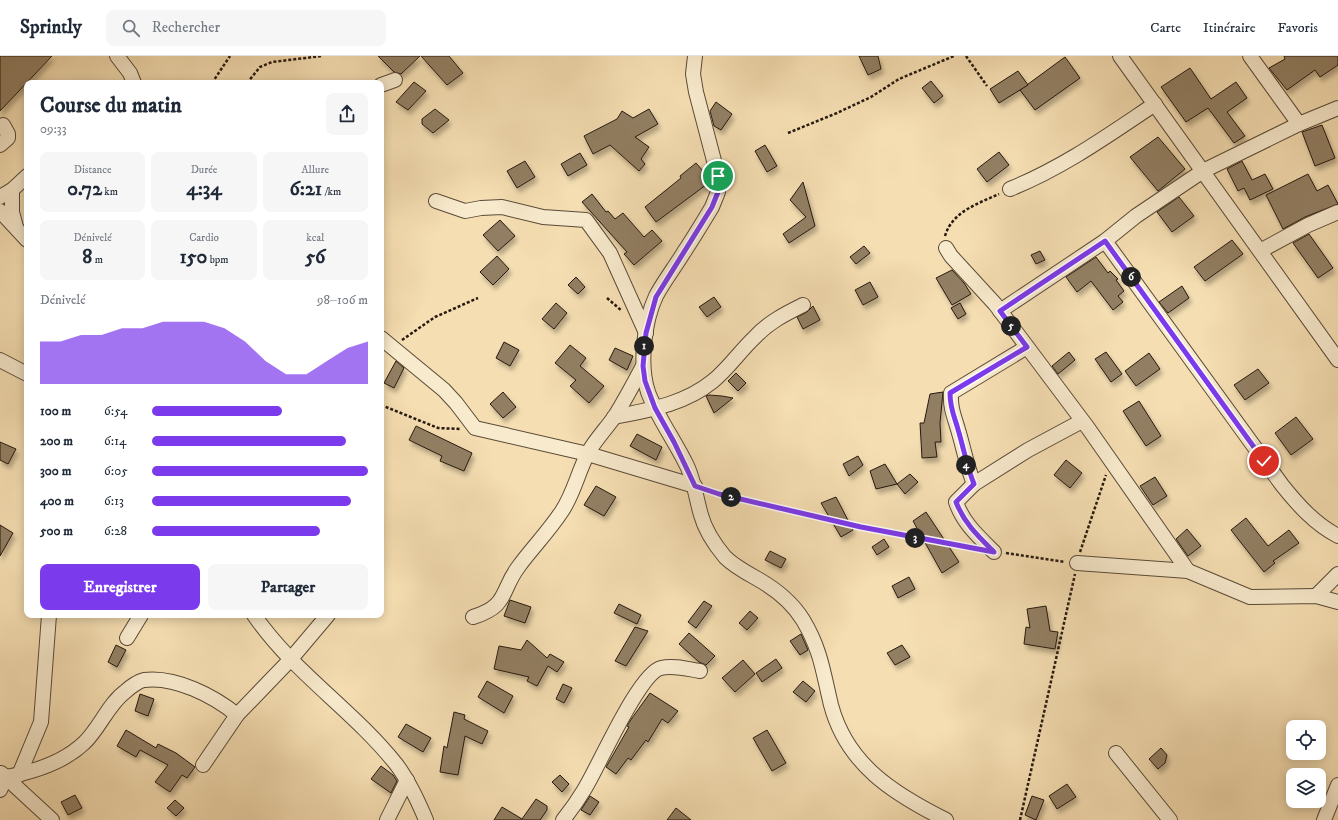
<!DOCTYPE html>
<html lang="fr">
<head>
<meta charset="utf-8">
<style>
  :root { --surface:#fff; --page:#f6f6f7; --text:#1f2937; --muted:#747a83; --line:#e0e1e3; --accent:#7c3aed }
  body { margin:0; font-family:"IM FELL DW Pica",serif; background:var(--page); color:var(--text); height:100vh; display:flex; flex-direction:column; font-size:15px; white-space:nowrap }
  * { box-sizing:border-box; margin:0 }
  p { font-size:13px; color:var(--muted) }
  .icon { flex:none; width:22px; height:22px; fill:none; stroke:currentColor; stroke-width:2; stroke-linecap:round; stroke-linejoin:round }
  .map { position:relative; flex:1; overflow:hidden }
  .side { position:absolute; left:24px; top:24px; width:360px; height:538px; display:flex; flex-direction:column; background:var(--surface); border-radius:8px; box-shadow:0 2px 10px #0003 }
  .side>* { flex:none }
  .controls { position:absolute; left:1286px; top:664px; display:grid; gap:8px }
  .controls a { display:grid; place-items:center; width:40px; height:40px; border-radius:8px; background:var(--surface); box-shadow:0 2px 10px #0003; font-size:20px }
  .pin { position:absolute; display:grid; place-items:center; width:34px; height:34px; color:#fff; margin:-17px; border:2px solid #fff; border-radius:50%; box-shadow:0 1px 4px #0007 }
  .km { position:absolute; width:20px; height:20px; margin:-10px; border-radius:50%; background:#222; color:#fff; font-size:11px; line-height:20px; text-align:center }
  .round { display:grid; place-items:center; flex:none; width:42px; height:42px; border-radius:8px; background:var(--page) }
  .overview { display:flex; align-items:center; justify-content:space-between; height:68px; padding:0 16px }
  h1 { font-size:22px; font-weight:700; line-height:30px }
  .stats { display:grid; grid-template-columns:repeat(3,1fr); gap:6px; height:68px; padding:4px 16px }
  .stats div { display:grid; align-content:center; border-radius:8px; background:var(--page); text-align:center }
  .stats b { font-size:20px; font-weight:700 }
  .stats small { font-size:11px; font-weight:400 }
  .stats p { font-size:11px }
  .chart { height:112px; padding:8px 16px }
  .chart p { display:flex; justify-content:space-between }
  .chart svg { width:100%; height:72px; margin-top:4px; fill:var(--accent); opacity:.7 }
  .button { display:flex; gap:8px; margin-top:auto; padding:8px 16px }
  .button a { flex:1; height:46px; border-radius:8px; background:var(--accent); color:#fff; font-size:16px; font-weight:700; line-height:46px; text-align:center }
  .button a+a { background:var(--page); color:var(--text) }
  ul { padding:0 16px; list-style:none; font-size:13px }
  li { display:grid; grid-template-columns:64px 48px 1fr; align-items:center; height:30px }
  li i { height:10px; border-radius:5px; background:var(--accent) }
  header { display:flex; align-items:center; gap:24px; box-sizing:border-box; height:56px; padding:0 20px; background:var(--surface); border-bottom:1px solid var(--line) }
  header strong { font-size:19px }
  nav { display:flex; gap:22px; margin-inline-start:auto; font-size:14px }
  .search { width:280px; height:36px; background:var(--page); display:flex; align-items:center; gap:10px; box-sizing:border-box; padding:0 14px; border-radius:8px; color:var(--muted); font-size:15px }
  .map>svg:first-child { display:block }
  .building { fill:#927f64; stroke:#26190f; filter:url(#shadow) }
  .lines { fill:none; stroke-linecap:round; stroke-linejoin:round }
  .minor-casing { stroke:#5a4a38; stroke-width:16 }
  .path { stroke:#26190f; stroke-width:2.5; stroke-dasharray:3 2; stroke-linecap:butt }
  .minor { stroke:#f8eacd; stroke-width:14 }
  .route-casing { stroke:#fff; stroke-width:8 }
  .route { stroke:#7c3aed; stroke-width:5 }
</style>
</head>
<body>
<header>
<strong>Sprintly</strong>
<div class="search"><svg class="icon" aria-label="search" viewBox="0 0 24 24"><circle cx="10" cy="10" r="6"/><path d="M15 15l6 6"/></svg>Rechercher</div>
<nav><a>Carte</a><a>Itinéraire</a><a>Favoris</a></nav>
</header>
<div class="map">
<svg width="1338" height="764" viewBox="0 0 1338 764">
  <defs>
    <filter id="shadow"><feDropShadow dx="2.5" dy="4.5" stdDeviation="2" flood-color="#0004"/></filter>
  </defs>
  <rect width="100%" height="100%" fill="#f5deb2"/>
  <filter id="stains"><feTurbulence type="fractalNoise" baseFrequency=".005" numOctaves="4"/><feColorMatrix values="0 0 0 0 .2 0 0 0 0 .09 0 0 0 0 .02 0 0 0 .5 -.17"/></filter>
  <radialGradient id="worn" r=".72"><stop offset=".6" stop-color="#630" stop-opacity="0"/><stop offset="1" stop-color="#630" stop-opacity=".3"/></radialGradient>
  <!-- building -->
  <g class="building">
    <polygon points="0,0 52,0 0,55"/>
    <polygon points="378,0 420,0 401,18 394,16"/>
    <polygon points="421,0 449,0 463,17 447,29"/>
    <polygon points="859,0 878,0 881,13 868,19"/>
    <polygon points="1284,0 1338,0 1338,9 1320,21 1315,14 1287,34 1269,12 1285,3"/>
    <polygon points="1065,1 1080,22 1035,54 1020,34"/>
    <polygon points="1190,12 1211,43 1236,26 1247,42 1227,56 1245,80 1234,87 1208,52 1186,66 1161,31"/>
    <polygon points="1018,15 1028,29 999,47 990,33"/>
    <polygon points="931,25 943,40 934,47 922,32"/>
    <polygon points="414,26 426,35 408,54 396,46"/>
    <polygon points="716,46 732,58 721,74 714,70 710,55"/>
    <polygon points="435,53 449,64 433,77 422,68 422,63"/>
    <polygon points="649,53 658,68 635,81 649,91 641,103 645,108 639,115 610,89 593,98 584,80 617,63 622,55 633,62"/>
    <polygon points="1322,69 1335,102 1315,110 1302,76"/>
    <polygon points="1158,81 1185,113 1158,135 1130,101"/>
    <polygon points="765,89 777,110 767,116 755,95"/>
    <polygon points="999,96 1009,109 987,126 977,113"/>
    <polygon points="580,97 587,109 568,120 561,108"/>
    <polygon points="525,105 535,121 517,132 507,115"/>
    <polygon points="1242,105 1252,124 1265,118 1273,133 1250,144 1244,132 1238,135 1227,113"/>
    <polygon points="696,107 710,123 710,126 656,166 645,151 681,122 680,120"/>
    <polygon points="1308,118 1317,135 1328,129 1338,148 1305,161 1283,173 1266,139"/>
    <polygon points="803,126 815,170 789,187 783,178 806,161 790,144"/>
    <polygon points="592,138 606,156 608,155 615,163 623,157 644,181 652,174 662,185 634,209 624,198 627,196 582,146"/>
    <polygon points="1179,141 1194,160 1172,176 1157,156"/>
    <polygon points="500,164 515,180 498,195 483,179"/>
    <polygon points="1309,178 1333,212 1318,222 1293,187"/>
    <polygon points="1232,184 1243,198 1205,225 1194,211"/>
    <polygon points="864,190 870,197 856,208 850,201"/>
    <polygon points="1040,195 1045,204 1036,208 1031,199"/>
    <polygon points="497,200 509,213 493,229 480,216"/>
    <polygon points="1096,201 1108,217 1110,215 1118,223 1116,224 1124,235 1118,240 1123,246 1113,254 1091,225 1077,236 1066,221"/>
    <polygon points="952,214 964,227 971,238 952,249 936,222"/>
    <polygon points="576,221 585,231 578,238 568,229"/>
    <polygon points="870,226 878,241 863,249 855,234"/>
    <polygon points="1182,230 1189,242 1168,257 1159,246"/>
    <polygon points="714,241 721,251 707,261 699,251"/>
    <polygon points="556,247 567,257 554,273 542,263"/>
    <polygon points="960,247 966,258 958,263 951,252"/>
    <polygon points="813,250 820,264 803,273 797,261 807,256"/>
    <polygon points="504,286 519,294 510,310 496,302"/>
    <polygon points="570,289 586,302 580,310 604,330 589,347 570,330 576,324 555,307"/>
    <polygon points="615,292 633,300 627,314 609,304"/>
    <polygon points="1069,296 1075,304 1058,318 1052,310"/>
    <polygon points="1106,296 1122,318 1111,326 1095,303"/>
    <polygon points="1149,297 1160,313 1136,330 1125,315"/>
    <polygon points="396,305 404,312 394,332 384,327"/>
    <polygon points="1258,313 1269,327 1245,344 1234,329"/>
    <polygon points="736,317 746,327 738,335 728,325"/>
    <polygon points="503,336 516,351 503,362 490,348"/>
    <polygon points="943,336 940,367 941,386 935,386 937,401 922,402 920,367 924,367 930,338"/>
    <polygon points="709,339 722,340 733,342 714,357 706,340"/>
    <polygon points="1139,345 1161,380 1146,390 1123,355"/>
    <polygon points="1296,361 1313,383 1291,399 1275,377"/>
    <polygon points="416,370 472,397 464,415 440,405 442,400 409,384"/>
    <polygon points="637,378 662,391 656,404 630,390"/>
    <polygon points="0,386 16,393 8,408 0,404"/>
    <polygon points="858,400 863,409 849,420 843,408"/>
    <polygon points="1066,404 1082,417 1070,432 1054,419"/>
    <polygon points="885,408 897,428 876,433 870,415"/>
    <polygon points="910,418 918,426 905,438 897,428"/>
    <polygon points="1155,421 1167,440 1153,449 1140,430"/>
    <polygon points="596,430 616,441 604,460 584,449"/>
    <polygon points="836,441 853,474 841,481 821,447"/>
    <polygon points="926,456 959,506 942,517 913,465"/>
    <polygon points="1246,462 1268,490 1289,474 1299,487 1273,505 1275,507 1264,516 1231,474"/>
    <polygon points="0,469 13,477 0,500"/>
    <polygon points="1187,473 1201,490 1188,500 1176,483"/>
    <polygon points="884,483 889,491 877,499 872,491"/>
    <polygon points="770,495 786,503 781,512 765,504"/>
    <polygon points="909,521 915,533 898,542 892,530"/>
    <polygon points="510,544 531,551 525,567 504,560"/>
    <polygon points="704,545 712,550 696,572 688,566"/>
    <polygon points="619,548 641,559 637,568 614,557"/>
    <polygon points="1046,550 1050,575 1058,576 1055,593 1024,588 1026,571 1030,572 1027,553"/>
    <polygon points="750,555 758,562 747,574 739,567"/>
    <polygon points="635,571 648,575 626,610 615,605"/>
    <polygon points="689,577 715,600 706,609 699,606 679,588"/>
    <polygon points="801,578 808,594 800,599 790,585"/>
    <polygon points="527,584 547,602 550,598 564,606 557,616 548,610 537,630 527,625 529,621 494,613 499,590 521,594"/>
    <polygon points="116,589 126,594 117,611 108,606"/>
    <polygon points="902,589 910,601 895,609 887,597"/>
    <polygon points="776,603 782,612 762,626 756,617"/>
    <polygon points="743,604 755,618 735,636 722,622"/>
    <polygon points="487,625 513,640 504,657 478,641"/>
    <polygon points="803,625 815,635 806,646 793,636"/>
    <polygon points="563,628 572,632 564,647 556,643"/>
    <polygon points="650,637 678,655 668,667 662,663 648,686 646,684 631,704 628,702 616,718 606,711 629,671 627,670 632,662"/>
    <polygon points="140,638 154,643 148,660 135,655"/>
    <polygon points="454,656 465,659 464,663 488,675 482,688 465,680 458,719 440,716 444,690 447,692"/>
    <polygon points="406,668 431,682 423,696 398,681"/>
    <polygon points="126,674 156,692 158,688 176,697 195,711 187,722 182,719 170,736 155,726 168,709 140,694 136,701 117,690"/>
    <polygon points="767,674 786,707 772,715 753,682"/>
    <polygon points="1161,692 1167,699 1165,707 1158,713 1149,703"/>
    <polygon points="381,710 393,719 397,725 391,737 371,723"/>
    <polygon points="560,719 569,728 562,736 552,726"/>
    <polygon points="1067,728 1076,741 1057,753 1049,740"/>
    <polygon points="75,739 82,752 68,759 61,746"/>
    <polygon points="590,740 599,746 590,759 581,754"/>
    <polygon points="1032,740 1044,744 1036,764 1025,759"/>
    <polygon points="536,743 547,750 547,754 540,764 494,764 502,751 522,763"/>
    <polygon points="175,744 184,752 176,760 167,752"/>
    <polygon points="676,752 691,764 667,764"/>
  </g>
  <g class="lines">
    <!-- minor casing -->
    <g class="minor-casing">
      <g id="minor">
        <polyline points="117,0 130,17 134,27"/>
        <path d="M695,0L693,18L696,36L718,120V136L712,151C703,166 694,181 684,196C675,211 664,225 656,240C644,266 639,309 648,336C658,363 676,386 688,412C695,429 696,442 701,459C705,474 715,489 725,501C734,510 745,516 756,522C774,532 792,546 803,564C821,594 823,616 831,649C847,709 894,738 946,764"/>
        <polyline points="1120,0 1338,304"/>
        <polyline points="1250,0 1299,68"/>
        <polyline points="381,29 395,24"/>
        <polyline points="0,89 8,82 8,78 3,69"/>
        <path d="M1010,133C1064,111 1107,80 1155,48"/>
        <polyline points="12,134 12,156 16,171"/>
        <polyline points="0,141 12,134 27,120"/>
        <polyline points="436,145 465,155 481,152 502,151 543,161 586,164 610,197 646,277"/>
        <polyline points="0,155 27,184"/>
        <path d="M1105,185L1282,429C1298,449 1315,468 1338,480"/>
        <polyline points="946,192 951,200 995,248 1088,372 1188,515"/>
        <polyline points="1260,195 1308,169 1338,156"/>
        <polyline points="1000,255 1105,185 1136,160 1203,115 1299,68 1338,52"/>
        <polyline points="381,282 444,334 456,347 475,372 588,398 695,430"/>
        <polyline points="0,304 27,318"/>
        <path d="M614,361C649,354 685,348 713,325C729,312 740,295 755,281C769,266 785,258 803,249"/>
        <polyline points="974,428 1028,394 1082,365"/>
        <path d="M994,496C978,480 963,467 956,446L974,428C967,411 964,394 959,377C955,362 950,353 951,337L1027,291"/>
        <polyline points="1077,507 1188,515 1250,541 1316,540 1338,546"/>
        <polyline points="1316,540 1338,518"/>
        <path d="M254,559C293,616 353,654 396,708C409,725 418,745 426,764"/>
        <path d="M473,561C509,550 500,535 519,510C533,491 549,475 562,455C574,437 578,416 588,397C595,384 606,373 615,360C625,344 634,327 643,310"/>
        <polyline points="127,582 141,559"/>
        <polyline points="1116,697 1170,764"/>
        <polyline points="203,709 237,659 290,604 328,559"/>
        <polyline points="1,717 52,764"/>
        <polyline points="19,719 41,666 49,559"/>
        <path d="M0,734L6,721C33,716 64,706 84,687C100,672 108,648 126,635C130,631 139,625 144,624C175,620 214,640 237,659"/>
        <polyline points="387,764 407,724"/>
        <path d="M563,764C571,754 578,744 584,734C598,712 639,617 661,612C673,609 688,613 700,615"/>
        <polyline points="1324,764 1338,729"/>
      </g>
    </g>
    <!-- path -->
    <g class="path">
      <polyline points="966,0 987,30"/>
      <polyline points="212,27 230,0"/>
      <polyline points="247,27 260,11 272,6 322,0"/>
      <polyline points="788,77 837,57 871,41 899,23 954,0"/>
      <path d="M945,180C952,156 977,148 999,138"/>
      <polyline points="607,242 622,255"/>
      <polyline points="402,284 435,261 478,242"/>
      <polyline points="381,349 438,372 460,373"/>
      <polyline points="707,434 861,471 972,492"/>
      <polyline points="1080,496 1106,419"/>
      <polyline points="1006,497 1065,506"/>
      <polyline points="1020,764 1075,518"/>
    </g>
    <!-- minor -->
    <use href="#minor" class="minor"/>
  </g>
  <g class="lines">
    <!-- route casing -->
    <g class="route-casing">
      <path id="route" d="M718,120V136L712,151L656,241L646,277L643,310L645,325L655,352L674,386L695,430L719,438L861,471L994,496C978,480 964,467 956,446L974,428C967,411 964,394 959,377C955,361 950,354 950,337L1027,291L1000,255L1105,185L1264,405"/>
    </g>
    <!-- route -->
    <use href="#route" class="route"/>
  </g>
  <rect width="100%" height="100%" filter="url(#stains)"/>
  <rect width="100%" height="100%" fill="url(#worn)"/>
</svg>
<div class="controls">
<a><svg class="icon" aria-label="locate" viewBox="0 0 24 24"><circle cx="12" cy="12" r="6"/><path d="M12 2v4M12 18v4M2 12h4M18 12h4"/></svg></a>
<a><svg class="icon" aria-label="layers" viewBox="0 0 24 24"><path d="M12 4l9 5-9 5-9-5zM3 14l9 5 9-5"/></svg></a>
</div>
<div class="pin" style="left:718px;top:120px;background:#1e9e55"><svg class="icon" aria-label="arrive" viewBox="0 0 24 24"><path d="M6 21V4h12l-3 4 3 4H6"/></svg></div>
<div class="pin" style="left:1264px;top:405px;background:#d93025"><svg class="icon" aria-label="check" viewBox="0 0 24 24"><path d="M5 12l5 5 9-10"/></svg></div>
<b class="km" style="left:644px;top:290px">1</b>
<b class="km" style="left:731px;top:441px">2</b>
<b class="km" style="left:915px;top:482px">3</b>
<b class="km" style="left:966px;top:409px">4</b>
<b class="km" style="left:1011px;top:270px">5</b>
<b class="km" style="left:1131px;top:221px">6</b>
<section class="side">
<div class="overview"><div><h1>Course du matin</h1><p>09:33</p></div><a class="round"><svg class="icon" aria-label="share" viewBox="0 0 24 24"><path d="M12 15V3M7 8l5-5 5 5M5 13v7h14v-7"/></svg></a></div>
<div class="stats">
<div><p>Distance</p><b>0.72<small> km</small></b></div>
<div><p>Durée</p><b>4:34</b></div>
<div><p>Allure</p><b>6:21<small> /km</small></b></div>
</div>
<div class="stats">
<div><p>Dénivelé</p><b>8<small> m</small></b></div>
<div><p>Cardio</p><b>150<small> bpm</small></b></div>
<div><p>kcal</p><b>56</b></div>
</div>
<div class="chart"><p><span>Dénivelé</span>98–106 m</p>
<svg viewBox="0 0 160 44" preserveAspectRatio="none"><path d="M0 44V18L10 18L20 14L30 14L40 10L50 10L60 6L70 6L80 6L90 10L100 18L110 30L120 38L130 38L140 30L150 22L160 18V44z"/></svg>
</div>
<ul>
<li><b>100 m</b>6:54<i style="width:60%"></i></li>
<li><b>200 m</b>6:14<i style="width:90%"></i></li>
<li><b>300 m</b>6:05<i style="width:100%"></i></li>
<li><b>400 m</b>6:13<i style="width:92%"></i></li>
<li><b>500 m</b>6:28<i style="width:78%"></i></li>
</ul>
<div class="button"><a>Enregistrer</a><a>Partager</a></div>
</section>
</div>
</body>
</html>
